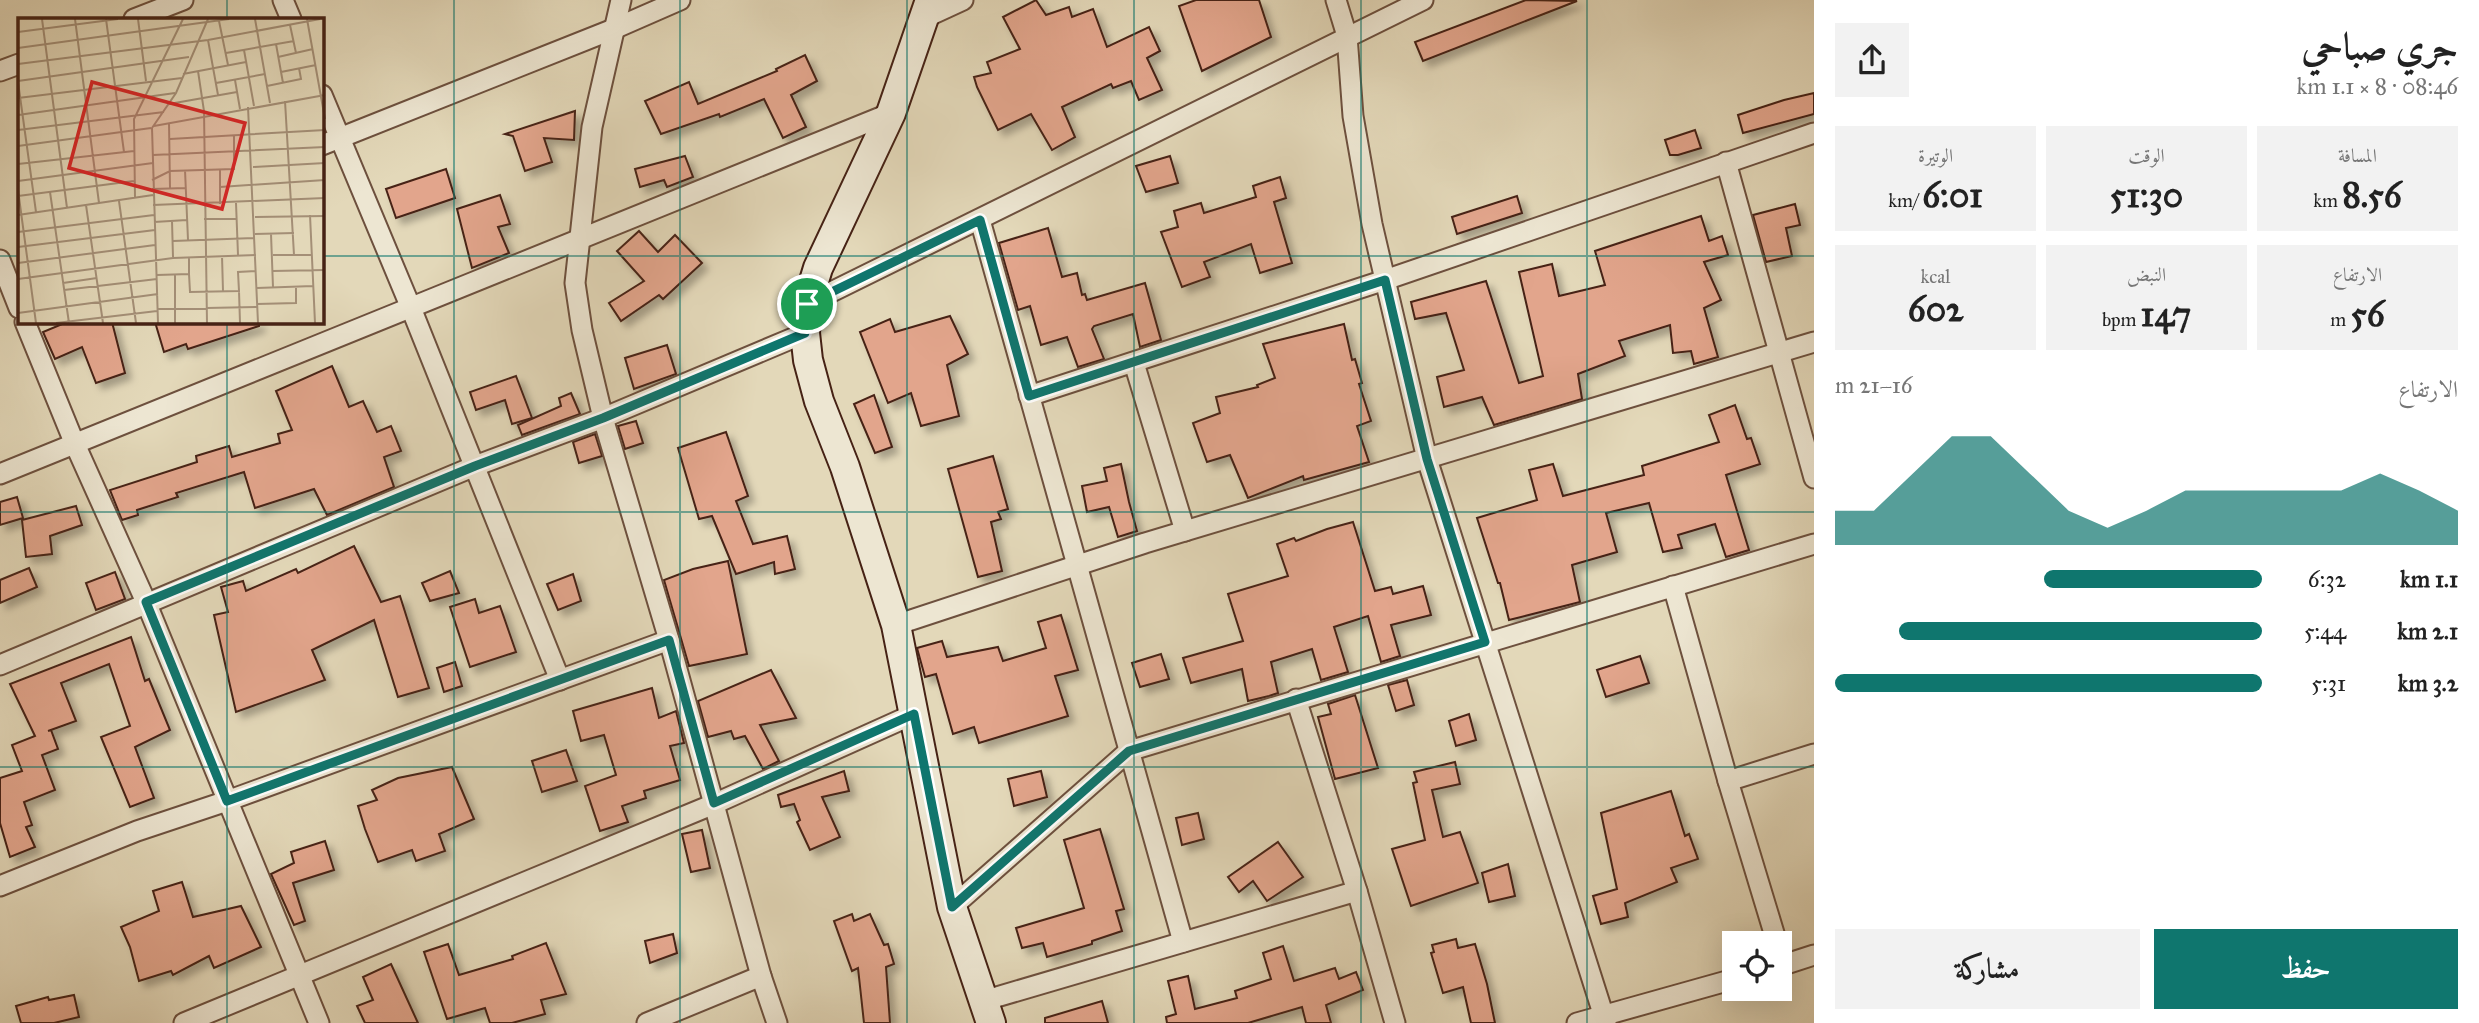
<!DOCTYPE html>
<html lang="ar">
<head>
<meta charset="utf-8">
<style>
  :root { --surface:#fff; --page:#f2f2f2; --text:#222; --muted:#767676; --accent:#0f766e }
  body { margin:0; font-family:"IM FELL Great Primer",Amiri,serif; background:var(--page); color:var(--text); direction:rtl; height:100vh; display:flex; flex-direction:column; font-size:26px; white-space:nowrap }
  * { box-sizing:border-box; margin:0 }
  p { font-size:23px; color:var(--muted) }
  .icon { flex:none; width:38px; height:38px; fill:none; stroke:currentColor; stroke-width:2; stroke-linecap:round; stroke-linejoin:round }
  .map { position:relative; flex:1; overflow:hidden; direction:ltr }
  .details { display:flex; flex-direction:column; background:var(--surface); width:665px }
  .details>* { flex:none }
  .fabs { position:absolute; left:1722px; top:931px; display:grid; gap:14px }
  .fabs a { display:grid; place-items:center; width:70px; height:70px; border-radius:0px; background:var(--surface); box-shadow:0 7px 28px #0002; font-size:35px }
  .pin { position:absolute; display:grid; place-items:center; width:60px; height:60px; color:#fff; margin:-30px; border:4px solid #fff; border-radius:50%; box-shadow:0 2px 7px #0007 }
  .round { display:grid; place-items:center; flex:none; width:74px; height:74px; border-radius:0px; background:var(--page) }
  .overview { display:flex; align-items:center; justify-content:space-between; height:119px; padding:0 21px }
  h1 { font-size:38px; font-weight:700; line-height:52px }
  .figures { display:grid; grid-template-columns:repeat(3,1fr); gap:10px; height:119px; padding:7px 21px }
  .figures div { display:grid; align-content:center; border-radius:0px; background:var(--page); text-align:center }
  .figures b { font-size:35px; font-weight:700 }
  .figures small { font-size:19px; font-weight:400 }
  .figures p { font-size:19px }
  .chart { height:196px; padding:14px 21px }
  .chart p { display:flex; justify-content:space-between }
  .chart svg { width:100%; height:126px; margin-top:7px; fill:var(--accent); opacity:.7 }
  .cta { display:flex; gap:14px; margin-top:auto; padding:14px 21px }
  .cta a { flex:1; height:80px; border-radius:0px; background:var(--accent); color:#fff; font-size:28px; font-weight:700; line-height:80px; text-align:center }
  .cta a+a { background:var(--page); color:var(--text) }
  ul { padding:0 21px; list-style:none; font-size:23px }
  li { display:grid; grid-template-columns:112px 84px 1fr; align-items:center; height:52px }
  li i { height:18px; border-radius:9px; background:var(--accent) }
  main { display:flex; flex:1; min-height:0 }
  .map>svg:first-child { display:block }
  .building { fill:#e2a58c; stroke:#462215; stroke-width:2; filter:url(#shadow) }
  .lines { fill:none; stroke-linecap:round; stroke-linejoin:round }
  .street-casing { stroke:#6d503e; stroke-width:23 }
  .secondary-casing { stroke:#462215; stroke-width:32 }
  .street { stroke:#ede6d2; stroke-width:19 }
  .secondary { stroke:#ede6d2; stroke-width:28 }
  .route-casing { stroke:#fff; stroke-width:14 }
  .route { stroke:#0f766e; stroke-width:9 }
  .grid { fill:none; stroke:#0f766e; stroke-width:2; stroke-opacity:0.55 }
  .inset-road { fill:none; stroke:#a48f77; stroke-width:2 }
  .view { fill:#d62828; fill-opacity:0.15; stroke:#d62828; stroke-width:3.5 }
  .inset-edge { fill:none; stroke:#462215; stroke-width:3.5 }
</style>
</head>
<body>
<main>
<section class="details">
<div class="overview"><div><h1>جري صباحي</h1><p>08:46 · 8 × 1.1 km</p></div><a class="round"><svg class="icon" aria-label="share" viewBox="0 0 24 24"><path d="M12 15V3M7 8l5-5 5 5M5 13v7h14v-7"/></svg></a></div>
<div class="figures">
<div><p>المسافة</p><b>8.56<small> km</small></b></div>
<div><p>الوقت</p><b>51:30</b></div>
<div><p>الوتيرة</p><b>6:01<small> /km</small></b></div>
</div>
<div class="figures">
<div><p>الارتفاع</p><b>56<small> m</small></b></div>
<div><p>النبض</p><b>147<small> bpm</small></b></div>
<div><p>kcal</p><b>602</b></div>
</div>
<div class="chart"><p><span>الارتفاع</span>16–21 m</p>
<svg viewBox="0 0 160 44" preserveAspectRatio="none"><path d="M0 44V32L10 32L20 19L30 6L40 6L50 19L60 32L70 38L80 32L90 25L100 25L110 25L120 25L130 25L140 19L150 25L160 32V44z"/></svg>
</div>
<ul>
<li><b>1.1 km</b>6:32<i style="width:51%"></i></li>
<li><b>2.1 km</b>5:44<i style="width:85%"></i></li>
<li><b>3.2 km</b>5:31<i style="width:100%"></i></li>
</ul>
<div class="cta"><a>حفظ</a><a>مشاركة</a></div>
</section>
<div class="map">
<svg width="1814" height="1023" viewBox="0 0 1814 1023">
  <defs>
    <filter id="shadow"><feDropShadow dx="6" dy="6" stdDeviation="3.5" flood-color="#0004"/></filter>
  </defs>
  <rect width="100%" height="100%" fill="#e3d8b9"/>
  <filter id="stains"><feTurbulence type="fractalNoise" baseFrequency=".00286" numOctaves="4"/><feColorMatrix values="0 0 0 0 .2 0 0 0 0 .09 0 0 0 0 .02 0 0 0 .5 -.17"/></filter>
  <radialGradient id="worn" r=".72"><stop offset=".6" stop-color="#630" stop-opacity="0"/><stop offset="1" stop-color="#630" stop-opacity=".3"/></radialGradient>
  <!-- building -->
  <g class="building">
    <polygon points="1036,0 1046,15 1069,7 1072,17 1093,9 1107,47 1149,27 1160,51 1147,58 1162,90 1139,100 1131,81 1113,88 1111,84 1062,107 1075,137 1052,150 1031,114 998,130 977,87 974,77 991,73 987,62 1020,49 1003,17"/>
    <polygon points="1196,0 1259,0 1271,37 1202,71 1179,6"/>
    <polygon points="1526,0 1577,1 1423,61 1415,42"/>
    <polygon points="805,55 817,81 791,95 806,127 783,138 764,99 720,117 719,114 661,134 645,101 689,82 698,104 777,71 776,69"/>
    <polygon points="1814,93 1814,114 1743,133 1738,115 1784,100"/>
    <polygon points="575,111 574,140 544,138 552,162 525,171 513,136 505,134"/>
    <polygon points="1695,130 1701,148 1678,155 1670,155 1665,140"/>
    <polygon points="685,156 693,177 667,187 664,180 640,187 635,169"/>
    <polygon points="1170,156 1178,183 1146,192 1136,166"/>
    <polygon points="446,169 455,198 396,218 386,189"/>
    <polygon points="1280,177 1286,198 1274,202 1292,263 1260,273 1251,244 1204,262 1210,277 1182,287 1161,232 1178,227 1174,211 1201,203 1204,213 1256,197 1253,186"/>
    <polygon points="500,195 510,224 498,227 509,253 472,268 457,209"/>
    <polygon points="1517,196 1522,213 1457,234 1452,217"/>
    <polygon points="1795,204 1800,225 1786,228 1792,256 1766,262 1753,215"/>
    <polygon points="1701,216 1709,241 1722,236 1728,255 1704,262 1721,300 1704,308 1718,357 1694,364 1691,351 1673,353 1670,325 1619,341 1625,356 1578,374 1582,399 1494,425 1482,397 1444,407 1437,377 1464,370 1446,313 1415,319 1411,302 1486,281 1519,383 1543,376 1519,272 1552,264 1559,296 1605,285 1595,251"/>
    <polygon points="1048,228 1062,277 1077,273 1082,295 1085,294 1087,300 1145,283 1161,340 1140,347 1133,314 1094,326 1092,329 1104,359 1078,367 1067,337 1041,345 1030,306 1018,310 999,243"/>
    <polygon points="639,231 658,252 675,235 702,263 663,299 659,295 621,321 609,303 644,281 617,251"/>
    <polygon points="950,316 968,354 947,365 959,416 921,426 911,393 888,403 860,332 890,319 895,332"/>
    <polygon points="67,322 112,322 125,373 96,383 82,347 55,359 43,332"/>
    <polygon points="155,322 259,322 259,326 188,349 186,344 164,352"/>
    <polygon points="1344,324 1352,360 1355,359 1362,383 1359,384 1371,421 1357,426 1369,462 1304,480 1303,476 1248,498 1230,455 1207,462 1193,423 1220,413 1216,397 1258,387 1257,385 1275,378 1263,344"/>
    <polygon points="667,345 676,374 634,389 625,358"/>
    <polygon points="332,366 349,407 363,401 377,432 391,426 401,451 384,457 394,487 327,515 314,489 255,508 244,472 176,493 178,497 137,510 138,515 122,520 110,490 197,462 196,456 229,446 232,457 280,443 278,434 292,430 276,391"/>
    <polygon points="516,376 532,418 512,424 505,400 476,410 470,392"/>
    <polygon points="571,393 580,414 522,435 518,425 561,406 559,398"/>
    <polygon points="874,395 892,447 875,453 854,404"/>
    <polygon points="1735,405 1747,439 1751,438 1760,464 1726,475 1749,550 1726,557 1715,524 1678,535 1682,548 1663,552 1649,503 1606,513 1617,552 1572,565 1580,602 1509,620 1500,583 1498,583 1477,518 1537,500 1529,470 1553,464 1563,496 1644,475 1642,466 1719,442 1709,415"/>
    <polygon points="636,421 643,443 625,449 618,426"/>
    <polygon points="726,432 748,496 736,501 753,544 787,536 795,569 775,574 774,562 736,574 712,516 699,519 678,448"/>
    <polygon points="595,434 602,456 579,463 573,442"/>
    <polygon points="993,456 1008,509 998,512 1001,519 991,522 1002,571 978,577 948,469"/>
    <polygon points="1121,464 1129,502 1137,531 1118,537 1109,507 1087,512 1082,486 1107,481 1104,468"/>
    <polygon points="17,497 23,518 0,525 0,502"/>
    <polygon points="76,506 82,525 50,536 52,554 26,557 22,520"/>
    <polygon points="1353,522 1375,591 1391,587 1393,594 1423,586 1431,615 1391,625 1400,656 1381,662 1368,616 1334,627 1348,672 1321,680 1312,649 1271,662 1278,693 1269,696 1248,701 1242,669 1191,683 1183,658 1243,641 1228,594 1288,576 1277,544 1294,538 1296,541 1327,529"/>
    <polygon points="354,546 381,602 400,596 429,688 398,697 374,620 312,650 325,680 236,712 214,615 228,612 221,587 243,581 246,591 296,569 298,573"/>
    <polygon points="728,561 747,654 689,666 664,580 693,569"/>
    <polygon points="29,568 37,587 0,603 0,580"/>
    <polygon points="450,571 459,593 430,601 422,583"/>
    <polygon points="115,572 125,599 96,610 86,583"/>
    <polygon points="573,574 581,601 558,610 547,584"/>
    <polygon points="475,599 479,613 500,606 516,652 470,667 450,607"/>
    <polygon points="1061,615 1078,670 1055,676 1068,716 979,743 974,727 953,734 936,674 925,677 917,648 942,641 947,657 998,647 1003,661 1046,648 1038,622"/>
    <polygon points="131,637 145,681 149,679 170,730 135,747 154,798 130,807 101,737 130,726 109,664 61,683 76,721 48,731 51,730 58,749 42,755 55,790 24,802 32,825 26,827 35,847 10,857 0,823 0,778 22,771 12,745 35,736 10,684"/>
    <polygon points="1161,654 1169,679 1140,687 1132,663"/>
    <polygon points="1640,656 1649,683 1606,697 1597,670"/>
    <polygon points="455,662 462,686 444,692 437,668"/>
    <polygon points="771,670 796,718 760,725 779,761 763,769 745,736 734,739 731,731 708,737 698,701"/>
    <polygon points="1407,680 1414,705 1396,711 1388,685"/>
    <polygon points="652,688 659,718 676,711 684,743 670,746 680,780 644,791 646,798 622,806 628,822 600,831 585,786 616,775 604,735 581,741 573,711"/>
    <polygon points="1355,695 1378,768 1335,779 1318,717 1331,714 1328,704"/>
    <polygon points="1469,714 1476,740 1456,746 1449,721"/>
    <polygon points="566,750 577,781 542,792 532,761"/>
    <polygon points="1455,762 1460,784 1432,790 1443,837 1460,832 1478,883 1411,906 1392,849 1425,840 1413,783 1417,782 1414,772"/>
    <polygon points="452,767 474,819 439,834 445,851 416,861 412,850 378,862 365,829 358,806 377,800 372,790 398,778"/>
    <polygon points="844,771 849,791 822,797 840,837 810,850 797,822 800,820 794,804 781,807 778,795"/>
    <polygon points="1041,771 1047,797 1014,806 1008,779"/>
    <polygon points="1671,791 1685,836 1689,834 1698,859 1671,868 1677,882 1625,903 1628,917 1601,924 1593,896 1617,889 1601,813"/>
    <polygon points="1198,813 1204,839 1182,845 1176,818"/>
    <polygon points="1100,829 1124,909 1116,911 1122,931 1092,941 1092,944 1047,957 1043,943 1022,948 1016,928 1084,908 1064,840"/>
    <polygon points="702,830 710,868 691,872 682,834"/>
    <polygon points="325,841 334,870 293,883 305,921 294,925 271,874 294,863 291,852"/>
    <polygon points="1278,842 1303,877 1267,901 1253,881 1239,892 1228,877"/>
    <polygon points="1508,864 1515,896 1489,902 1482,873"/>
    <polygon points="182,882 193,917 241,906 261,947 214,968 209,956 173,975 171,971 139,981 130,947 121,927 159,911 153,891"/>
    <polygon points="852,914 854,921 870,914 884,945 888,944 894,964 886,967 890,1023 864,1023 858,968 852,971 834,921"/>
    <polygon points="673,934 677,953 650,963 645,941"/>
    <polygon points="1456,939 1458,948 1475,944 1487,984 1495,1023 1471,1023 1463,987 1443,993 1431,953 1434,952 1432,945"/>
    <polygon points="546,943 566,994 541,1000 545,1014 512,1023 490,1023 485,1008 447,1019 424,952 448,944 459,975 513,959 512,956"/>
    <polygon points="1283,946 1294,981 1335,968 1339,979 1356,972 1363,990 1326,1005 1331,1023 1306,1023 1302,1007 1248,1023 1167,1023 1166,1017 1176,1014 1168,981 1188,976 1195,1009 1237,998 1235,991 1271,979 1263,953"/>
    <polygon points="391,964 418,1023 365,1023 357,1006 373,1000 363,977"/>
    <polygon points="74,995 79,1017 54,1023 21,1023 16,1006 48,997 49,1000"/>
    <polygon points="1102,1001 1108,1023 1045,1023 1045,1018"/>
  </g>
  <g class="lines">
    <!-- street casing -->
    <g class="street-casing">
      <g id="street">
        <polyline points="283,0 291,19"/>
        <polyline points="621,0 592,127 575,283 582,330 603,418 669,640 761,976 777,1023"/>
        <polyline points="1336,0 1347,36 1353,116 1372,224 1427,459 1606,1023"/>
        <polyline points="924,18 963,0"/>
        <polyline points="134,19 183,0"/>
        <polyline points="0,71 19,64"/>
        <polyline points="322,95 411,308 560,680"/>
        <polyline points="322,145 616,28 680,0"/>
        <polyline points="1726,162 1814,478"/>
        <polyline points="980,220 1183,942"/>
        <polyline points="0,260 19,308"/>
        <polyline points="807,304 1423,0"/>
        <polyline points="25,322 74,442 146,602 319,1023"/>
        <polyline points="1134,363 1185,531"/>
        <polyline points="1029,396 1385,280 1814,133"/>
        <polyline points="0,474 891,113"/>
        <polyline points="1673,586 1728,781 1777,943"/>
        <polyline points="896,625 1145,543 1814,342"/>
        <polyline points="0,665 475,466 603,418 805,333"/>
        <polyline points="1296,699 1357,891 1395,1023"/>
        <polyline points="1728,781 1814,754"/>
        <polyline points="0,886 137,831 227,801 669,640"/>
        <polyline points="952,907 1129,751 1814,544"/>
        <polyline points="1780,966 1814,955"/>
        <polyline points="983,1001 1357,891"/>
        <polyline points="184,1023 714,804 914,714"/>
        <polyline points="647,1023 761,976"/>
        <polyline points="1577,1023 1734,979"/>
      </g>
    </g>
    <!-- secondary casing -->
    <g class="secondary-casing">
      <polyline id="secondary" points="930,0 891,113 818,268 807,304 805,333 808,360 819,401 845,467 896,625 952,907 991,1023"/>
    </g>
    <!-- street -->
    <use href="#street" class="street"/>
    <!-- secondary -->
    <use href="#secondary" class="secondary"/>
  </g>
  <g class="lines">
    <!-- route casing -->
    <g class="route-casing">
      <polygon id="route" points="980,220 1029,396 1385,280 1427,459 1485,642 1129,751 952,907 914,714 714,803 669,640 227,801 146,602 475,466 603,418 805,333 807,304"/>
    </g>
    <!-- route -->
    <use href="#route" class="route"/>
  </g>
  <!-- grid -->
  <path class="grid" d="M227,0V19M454,0V1023M680,0V1023M907,0V1023M1134,0V1023M1361,0V1023M1587,0V1023M0,256H19M322,256H1814M227,322V1023M0,512H1814M0,767H1814"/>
  <!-- overview -->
  <g transform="translate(18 18)">
    <rect width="306" height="306" fill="#e3d8b9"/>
    <path class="inset-road" d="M24,1L49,190M57,1L81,185M88,1L106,134M120,1L128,63M237,1L252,85M289,1L307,101M201,3L210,47M272,7L278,35M0,14L100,1M190,22L200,77M258,26L265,65M0,30L211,1M226,32L236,88M208,35L276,23M260,39L295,31M0,46L190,22L302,1M180,53L186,93L189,305M263,54L298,47M165,56L228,44M217,62L222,91M0,63L171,39M0,64L18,194M198,65L247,56M249,68L283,61L281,50M0,80L164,60M267,83L276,237M151,86L219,74M230,89L240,305M0,97L157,75M151,105L152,170M136,108L307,77M0,112L146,94M152,121L307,112M0,128L133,110M135,137L307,129M0,146L116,133M235,149L307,145M202,151V186M167,152L170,222M134,162L152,153L216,151V117M0,163L135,145M202,169L307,162M134,171L168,170M0,172L18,305M32,174L51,305M0,178L116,163M117,180L116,101L165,1M101,183L118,305M218,185L220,237M68,187L85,305M135,187L307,180M0,197L135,177M292,197L297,305M237,199L307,198M186,201H218M154,203L155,239M136,204L169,202M0,214L136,197M237,216L276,215M253,216L255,269M155,223L236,220M0,229L137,212M255,237H294M204,238L205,273M0,245L137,227M255,253L307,252M157,256V305M171,256L172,274L221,273L220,254L238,253M139,257L171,256V239M0,261L155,240L238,237M45,265L79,260M239,270L295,268M46,272L139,261M221,273L222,305M239,286L278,285V268M139,291L239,289M0,295L140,276M38,305L139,293M140,305L134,110L158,75L190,1"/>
    <path class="view" d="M74,64L227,105L204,191L51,150Z"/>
    <rect width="306" height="306" class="inset-edge"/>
  </g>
  <rect width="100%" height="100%" filter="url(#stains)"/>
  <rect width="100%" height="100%" fill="url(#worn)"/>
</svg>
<div class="fabs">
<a><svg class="icon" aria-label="locate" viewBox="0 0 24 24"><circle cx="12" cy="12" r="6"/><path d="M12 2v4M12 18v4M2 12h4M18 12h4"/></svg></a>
</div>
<div class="pin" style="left:807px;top:304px;background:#1e9e55"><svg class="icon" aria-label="arrive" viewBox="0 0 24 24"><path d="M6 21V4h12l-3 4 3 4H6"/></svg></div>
</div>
</main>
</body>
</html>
